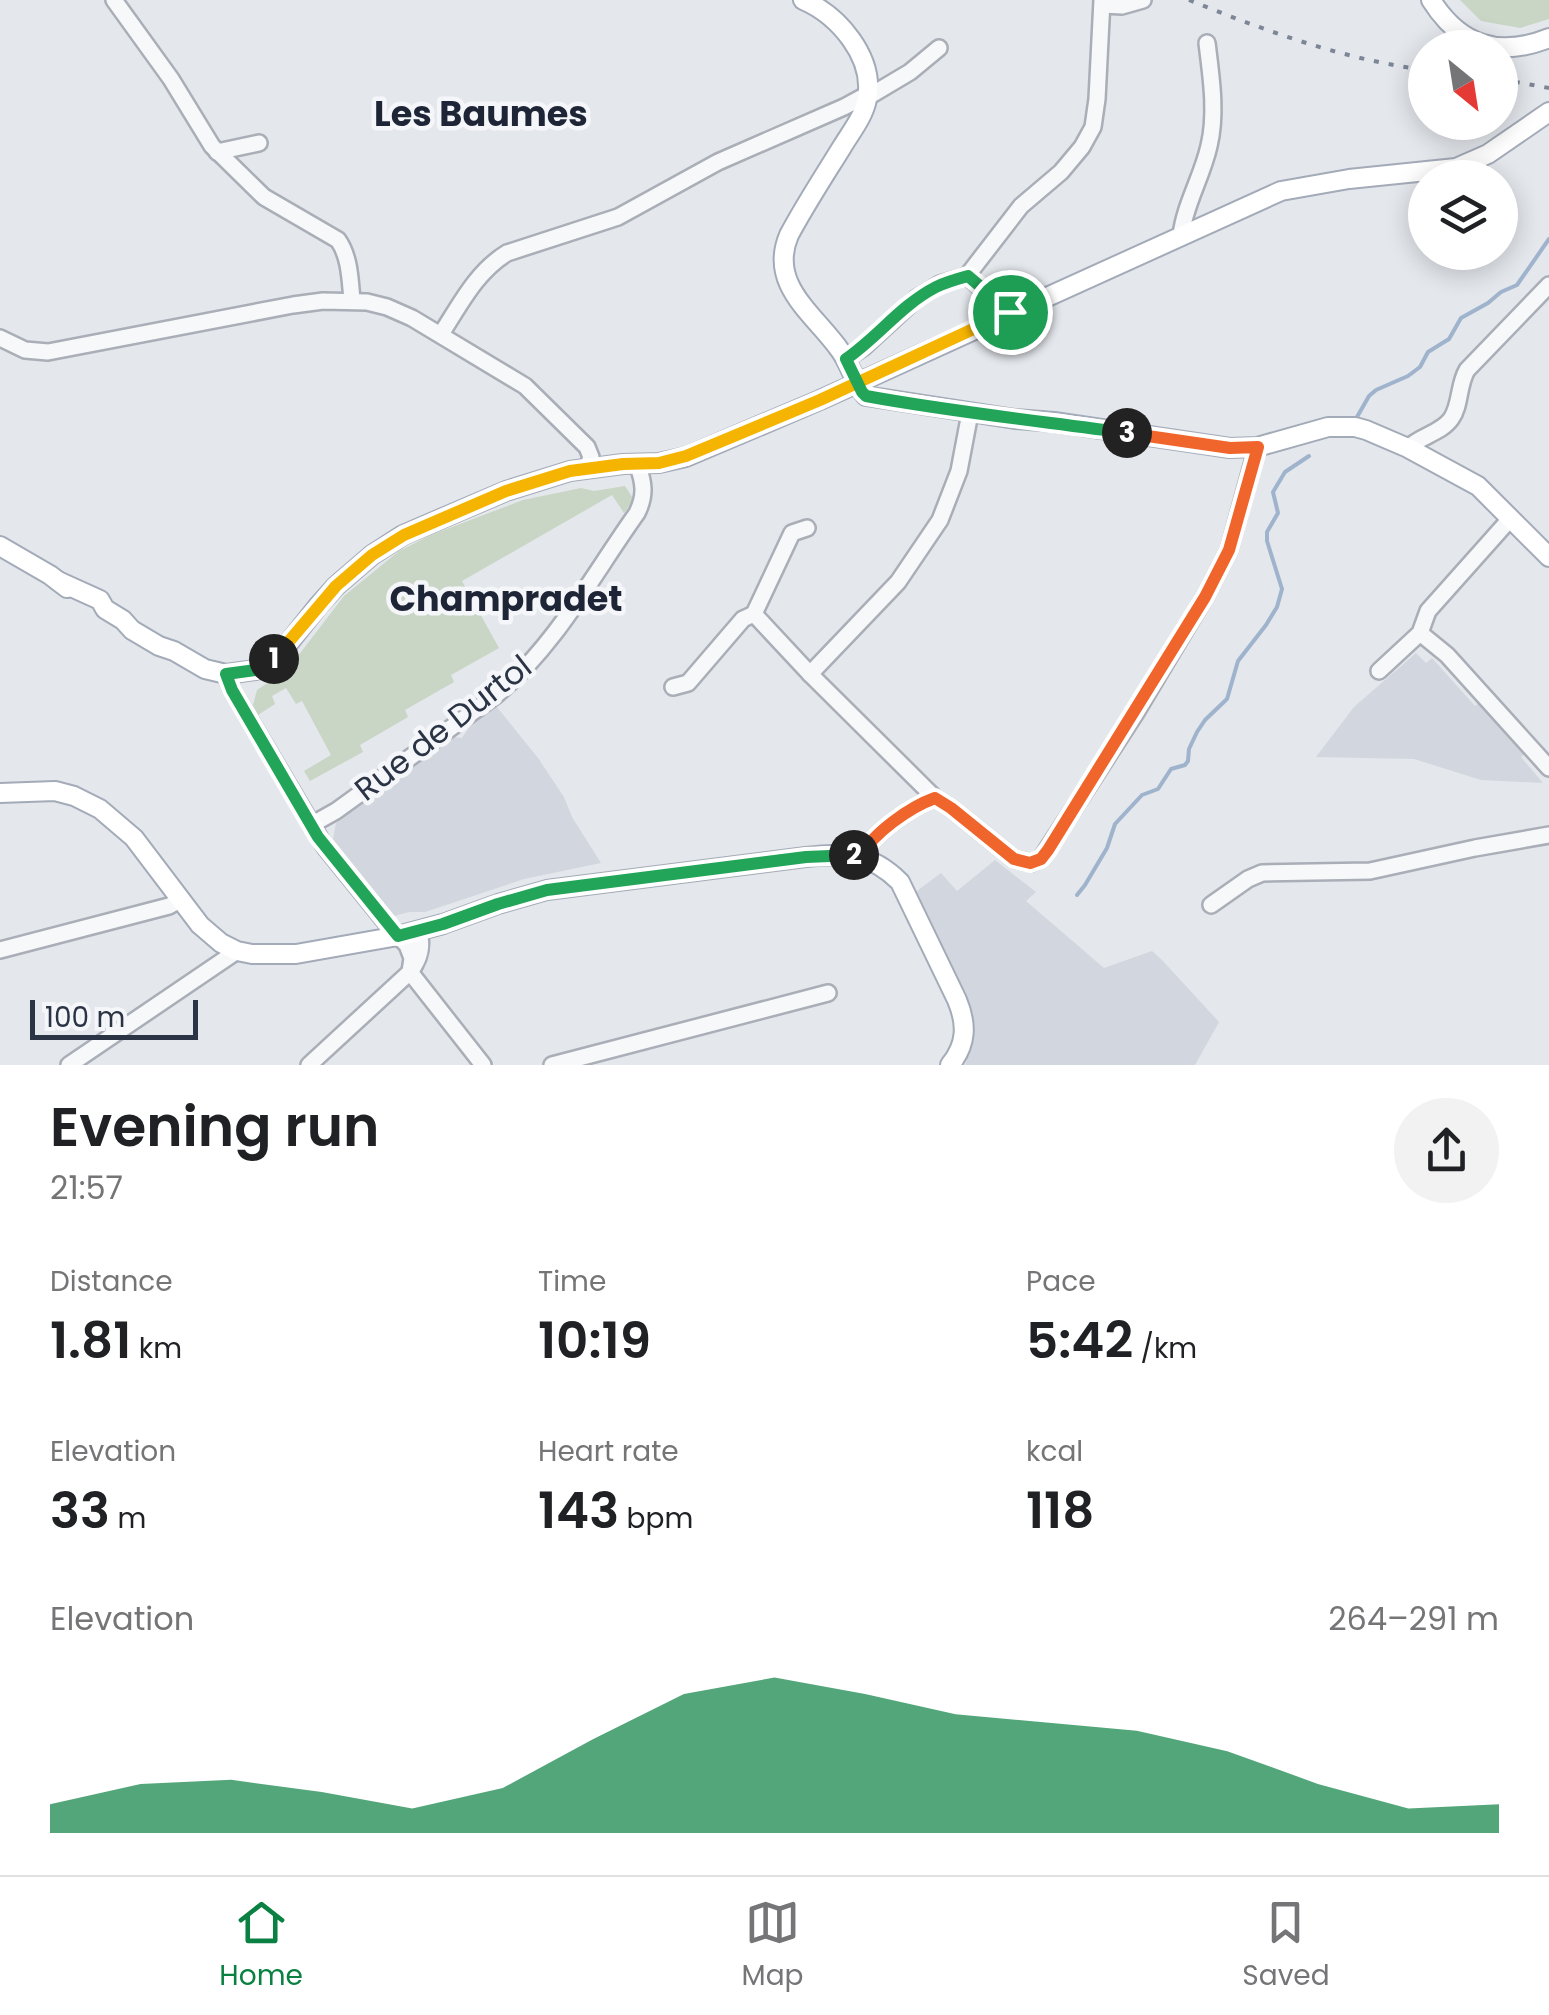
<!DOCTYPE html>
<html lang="en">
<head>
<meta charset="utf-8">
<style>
  :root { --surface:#fff; --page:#f2f2f2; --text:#202124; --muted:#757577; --line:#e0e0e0; --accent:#0b8043 }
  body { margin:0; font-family:Poppins,sans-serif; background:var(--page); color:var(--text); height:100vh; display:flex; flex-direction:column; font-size:38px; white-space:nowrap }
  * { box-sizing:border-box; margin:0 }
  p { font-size:32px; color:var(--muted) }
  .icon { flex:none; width:55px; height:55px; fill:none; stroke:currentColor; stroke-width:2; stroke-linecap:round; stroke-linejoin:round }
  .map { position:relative; height:1065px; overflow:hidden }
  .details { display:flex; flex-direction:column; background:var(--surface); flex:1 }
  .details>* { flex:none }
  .needle { width:65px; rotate:150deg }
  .tools { position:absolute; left:1408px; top:30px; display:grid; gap:20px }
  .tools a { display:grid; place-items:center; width:110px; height:110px; border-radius:50%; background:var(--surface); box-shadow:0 5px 25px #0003; font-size:50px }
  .scale { position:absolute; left:30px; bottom:25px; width:168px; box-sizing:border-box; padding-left:10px; border:5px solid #2b3445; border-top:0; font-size:28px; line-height:35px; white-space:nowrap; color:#2b3445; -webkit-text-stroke:8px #f4f6f9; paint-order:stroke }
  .pin { position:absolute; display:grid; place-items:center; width:85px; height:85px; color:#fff; margin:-42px; border:5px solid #fff; border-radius:50%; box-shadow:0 2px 10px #0007 }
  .km { position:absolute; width:50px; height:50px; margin:-25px; border-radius:50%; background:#222; color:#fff; font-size:28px; line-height:50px; text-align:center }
  .round { display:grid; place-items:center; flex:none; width:105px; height:105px; border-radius:52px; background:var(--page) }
  .summary { display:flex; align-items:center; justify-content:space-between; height:170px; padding:0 50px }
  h1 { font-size:55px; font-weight:600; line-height:75px }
  .figures { display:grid; grid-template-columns:repeat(3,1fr); gap:15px; height:170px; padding:10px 50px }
  .figures div { display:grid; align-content:center }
  .figures b { font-size:50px; font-weight:600 }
  .figures small { font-size:28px; font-weight:400 }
  .figures p { font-size:28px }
  .chart { height:280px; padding:20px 50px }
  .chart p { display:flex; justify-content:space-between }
  .chart svg { width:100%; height:180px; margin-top:10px; fill:var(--accent); opacity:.7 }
  .dock { display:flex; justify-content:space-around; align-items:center; height:140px; border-top:2px solid var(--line); background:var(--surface); font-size:28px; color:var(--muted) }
  .dock a { display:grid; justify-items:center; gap:5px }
  .dock .current { color:var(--accent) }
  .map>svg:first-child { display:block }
  .built { fill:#d2d6de }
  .green { fill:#c9d6c5 }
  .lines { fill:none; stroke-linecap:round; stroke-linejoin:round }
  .stream { stroke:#9fb4cc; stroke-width:4 }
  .minor-casing { stroke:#a9aeb7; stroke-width:20 }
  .major-casing { stroke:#a3abb8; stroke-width:22 }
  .minor { stroke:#f7f8fa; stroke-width:15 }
  .major { stroke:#fff; stroke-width:18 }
  .rail { stroke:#7d8696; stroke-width:4; stroke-dasharray:5 10; stroke-linecap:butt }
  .split-1-casing { stroke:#fff; stroke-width:20 }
  .split-2-casing { stroke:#fff; stroke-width:20 }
  .split-3-casing { stroke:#fff; stroke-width:20 }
  .split-4-casing { stroke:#fff; stroke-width:20 }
  .split-1 { stroke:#f5b400; stroke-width:12 }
  .split-2 { stroke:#22a559; stroke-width:12 }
  .split-3 { stroke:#f0652b; stroke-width:12 }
  .split-4 { stroke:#22a559; stroke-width:12 }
  .labels { text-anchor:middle; stroke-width:9; stroke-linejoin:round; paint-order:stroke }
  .street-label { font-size:32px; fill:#2b3445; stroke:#f4f6f9 }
  .neighbourhood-label { font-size:35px; font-weight:bold; fill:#1d2536; stroke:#f4f6f9 }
</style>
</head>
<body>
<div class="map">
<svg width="1549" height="1065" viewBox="0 0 1549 1065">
  <rect width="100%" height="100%" fill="#e4e7ec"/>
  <!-- built -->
  <g class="built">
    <polygon points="1416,653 1426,663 1432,658 1475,706 1482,701 1527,751 1521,757 1543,783 1481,780 1414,759 1316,757 1354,707"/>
    <polygon points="496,706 538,758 564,797 572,817 601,863 524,879 425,912 409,912 394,916 333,839 336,823 453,737 462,738 472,723"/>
    <polygon points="995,860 1036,892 1026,901 1104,968 1152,951 1162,960 1219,1022 1195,1065 965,1065 973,1040 973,1014 913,894 941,873 957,891"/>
  </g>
  <!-- green -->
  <g class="green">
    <polygon points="1460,0 1549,0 1549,19 1520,28 1481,21"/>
    <polygon points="625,486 634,500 624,513 612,495 462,581 499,648 451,675 454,682 405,710 408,717 360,745 363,752 310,781 304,771 331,755 302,701 296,704 286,688 272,696 275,704 258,715 253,705 257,690 288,669 344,596 399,551 431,535 523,500 581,488 594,491"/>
  </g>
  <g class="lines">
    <!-- stream -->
    <g class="stream">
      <polyline points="1357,417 1369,396 1376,390 1408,376 1420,367 1428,352 1449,339 1461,318 1488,303 1501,292 1517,285 1549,239"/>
      <polyline points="1077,895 1085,885 1107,848 1115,824 1142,795 1158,789 1171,769 1185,765 1188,761 1189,749 1197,732 1205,720 1227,699 1238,661 1266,625 1277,607 1282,589 1267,541 1267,532 1278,513 1273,492 1285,472 1309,456"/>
    </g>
    <!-- minor casing -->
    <g class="minor-casing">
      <g id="minor">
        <path d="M114,0L171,79L212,146L264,197L338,240C350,257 350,280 352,300"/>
        <polyline points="1103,5 1122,6 1143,0"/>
        <polyline points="868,97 910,72 939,48"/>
        <polyline points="217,152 259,143"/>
        <path d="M1181,235C1185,204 1202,177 1209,146C1217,113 1211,76 1207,43"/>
        <polyline points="967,276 1010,313"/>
        <path d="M441,334C460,305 476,272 507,253L618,217L718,162L844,107L868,94"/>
        <polyline points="0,338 25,350 48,352 293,305 323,301 367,302 387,307 412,318 525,386 587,447 591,457 587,468"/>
        <polyline points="846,359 864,347 917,298 940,284 967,276 1021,206 1061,172 1082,147 1093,127 1097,99 1102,0"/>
        <path d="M1408,448C1420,436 1441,433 1451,419C1461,405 1458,385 1467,370L1549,285"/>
        <polyline points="754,614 810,674 935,798"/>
        <polyline points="754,614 792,533 807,528"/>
        <polyline points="1420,633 1447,655 1549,768"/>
        <polyline points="1379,671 1420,633 1428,611 1510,519"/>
        <polyline points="226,674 232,690 325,847 388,925 407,945 412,958 410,972"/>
        <polyline points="810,674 898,582 940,520 959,471 970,413"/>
        <polyline points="673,687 688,683 743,619 754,614"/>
        <path d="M311,825L336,811L495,696C555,647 592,576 637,513C646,495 644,482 637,464"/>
        <path d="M861,856C873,833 910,807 935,798L951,808L1014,859L1031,863L1041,859L1137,711L1205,597L1229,550L1257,447"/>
        <polyline points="1211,905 1248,879 1262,873 1370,871 1475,848 1549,835"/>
        <polyline points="0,950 169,906 180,900"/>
        <polyline points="410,972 483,1065"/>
        <polyline points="69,1065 237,951"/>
        <path d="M309,1065L410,972C420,959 423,947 419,931"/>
        <polyline points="552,1065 828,993"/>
      </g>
    </g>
    <!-- major casing -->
    <g class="major-casing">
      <g id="major">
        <path d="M803,0C838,15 875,57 867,99C864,116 851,132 842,147C824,176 805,205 789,235C768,284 813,313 839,349C850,363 854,383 866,396L1015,419L1054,422L1230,448L1257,447L1328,427H1355L1366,430L1408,448L1478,486L1549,557"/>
        <path d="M1431,0C1460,46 1499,58 1549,38"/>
        <polyline points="0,546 50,575 67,588"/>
        <polyline points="58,581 100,600 105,609 123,620 132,630 159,646 174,651 205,669 226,674 256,670 270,662 280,654 318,606 336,586 372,555 403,535 506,491 570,471 623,464 659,463 686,457 820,400 1281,191 1349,179 1456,168 1488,154 1549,112"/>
        <path d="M0,793L55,791L74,796L100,809L134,838L200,925L221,943L237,951L252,954H296L398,936L443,924L498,904L547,890L806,857C846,853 870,852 900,882L957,1000C967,1024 967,1044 950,1065"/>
      </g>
    </g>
    <!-- minor -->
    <use href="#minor" class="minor"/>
    <!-- major -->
    <use href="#major" class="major"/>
    <!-- rail -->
    <g class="rail">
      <path d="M1189,0C1266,31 1342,59 1425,70"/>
      <polyline points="1500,79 1549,88"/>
    </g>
  </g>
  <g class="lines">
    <!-- split-1 casing -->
    <g class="split-1-casing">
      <polyline id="split-1" points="274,659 336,586 372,555 404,535 506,491 570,471 623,464 659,463 686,456 820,400 1010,312"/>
    </g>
    <!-- split-2 casing -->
    <g class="split-2-casing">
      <polyline id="split-2" points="274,659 256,670 226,674 232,690 318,837 398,936 443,924 498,904 547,890 806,857 854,855"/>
    </g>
    <!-- split-3 casing -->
    <g class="split-3-casing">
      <path id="split-3" d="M854,855L861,856C873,833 910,807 935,798L951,808L1014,859L1030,863L1041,859L1048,850L1205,597L1229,550L1258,447L1230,448L1127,433"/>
    </g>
    <!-- split-4 casing -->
    <g class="split-4-casing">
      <path id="split-4" d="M1010,312L968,276C957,279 946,282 936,287C901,305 878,337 846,359L862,392L866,396C953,412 1040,421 1127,433"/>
    </g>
    <!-- split-1 -->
    <use href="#split-1" class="split-1"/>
    <!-- split-2 -->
    <use href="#split-2" class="split-2"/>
    <!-- split-3 -->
    <use href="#split-3" class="split-3"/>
    <!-- split-4 -->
    <use href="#split-4" class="split-4"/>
  </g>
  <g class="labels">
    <!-- street labels -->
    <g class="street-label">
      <text transform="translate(443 728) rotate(-38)" y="11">Rue de Durtol</text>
    </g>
    <!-- neighbourhood labels -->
    <g class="neighbourhood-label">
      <text x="481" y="126">Les Baumes</text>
      <text x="506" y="611">Champradet</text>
    </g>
  </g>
</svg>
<div class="tools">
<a><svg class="needle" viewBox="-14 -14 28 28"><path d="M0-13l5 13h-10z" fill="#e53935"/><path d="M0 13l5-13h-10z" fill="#757577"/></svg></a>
<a><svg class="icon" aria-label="layers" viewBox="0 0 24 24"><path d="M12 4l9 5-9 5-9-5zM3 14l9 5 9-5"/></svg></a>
</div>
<div class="scale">100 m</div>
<div class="pin" style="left:1010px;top:312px;background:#1e9e55"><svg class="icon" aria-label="arrive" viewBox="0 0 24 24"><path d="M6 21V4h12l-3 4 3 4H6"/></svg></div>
<b class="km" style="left:274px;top:659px">1</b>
<b class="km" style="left:854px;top:855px">2</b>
<b class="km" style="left:1127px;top:433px">3</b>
</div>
<section class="details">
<div class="summary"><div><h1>Evening run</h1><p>21:57</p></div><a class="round"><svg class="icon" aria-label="share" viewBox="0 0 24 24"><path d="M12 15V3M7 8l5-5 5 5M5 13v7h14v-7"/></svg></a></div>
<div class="figures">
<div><p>Distance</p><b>1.81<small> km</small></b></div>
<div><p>Time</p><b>10:19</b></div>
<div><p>Pace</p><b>5:42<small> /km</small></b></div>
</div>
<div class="figures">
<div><p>Elevation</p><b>33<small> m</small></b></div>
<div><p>Heart rate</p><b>143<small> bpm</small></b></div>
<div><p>kcal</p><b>118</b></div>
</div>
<div class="chart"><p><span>Elevation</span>264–291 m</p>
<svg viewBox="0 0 160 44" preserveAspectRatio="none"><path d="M0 44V37L10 32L20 31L30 34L40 38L50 33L60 21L70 10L80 6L90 10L100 15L110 17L120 19L130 24L140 32L150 38L160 37V44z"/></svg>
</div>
</section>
<nav class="dock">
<a class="current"><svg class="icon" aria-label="home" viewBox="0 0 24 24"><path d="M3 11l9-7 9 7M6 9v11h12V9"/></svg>Home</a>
<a><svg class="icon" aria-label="map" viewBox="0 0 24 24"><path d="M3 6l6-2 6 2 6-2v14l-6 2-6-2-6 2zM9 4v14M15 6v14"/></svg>Map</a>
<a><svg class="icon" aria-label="saved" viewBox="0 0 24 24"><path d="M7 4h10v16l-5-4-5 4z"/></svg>Saved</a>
</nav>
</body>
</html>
